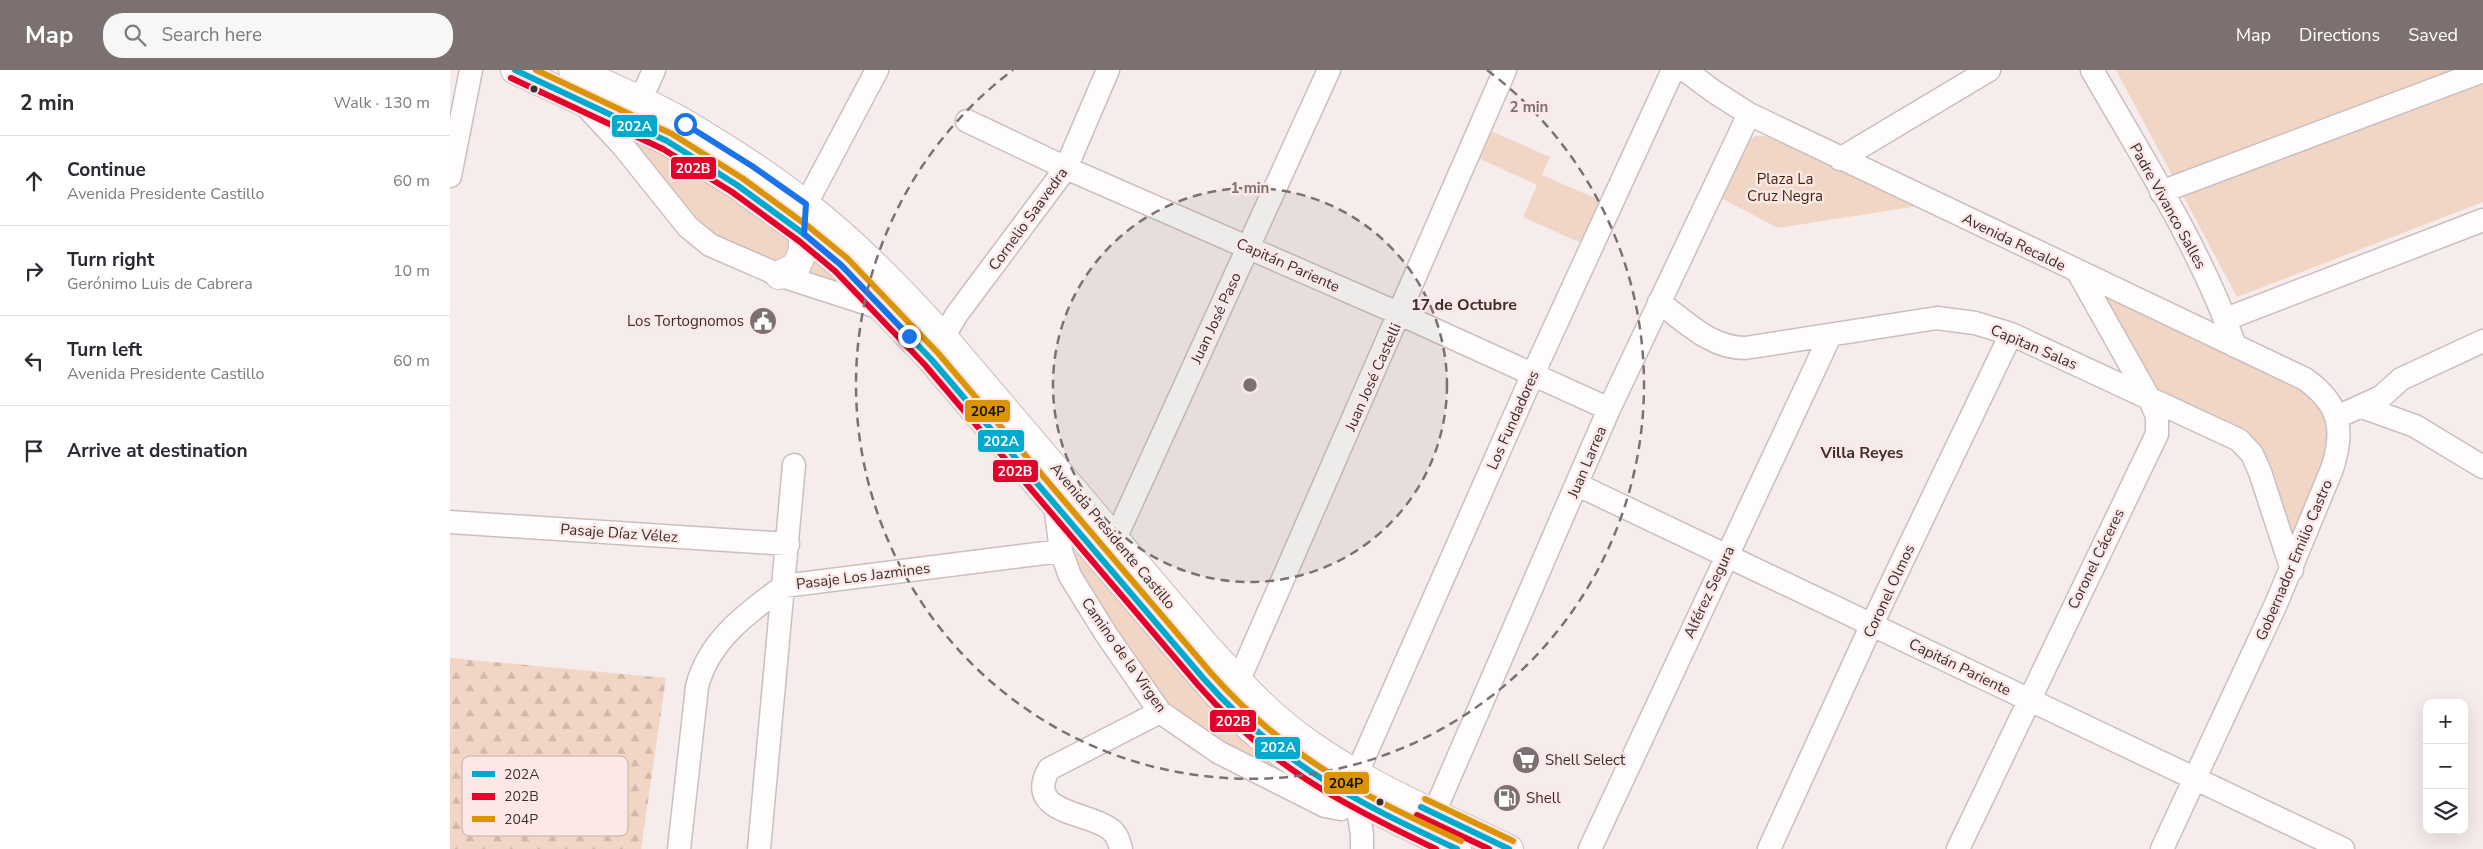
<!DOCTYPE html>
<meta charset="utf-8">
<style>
body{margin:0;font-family:"Nunito Sans",sans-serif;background:#f7f7f7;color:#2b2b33}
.controls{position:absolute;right:15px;bottom:15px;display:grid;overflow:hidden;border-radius:10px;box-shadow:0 5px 20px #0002}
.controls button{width:45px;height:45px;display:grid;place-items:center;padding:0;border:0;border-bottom:1px solid #e1e1e2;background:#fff;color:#2b2b33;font:25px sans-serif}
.stop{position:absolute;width:15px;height:15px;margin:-11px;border:4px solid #1a73e8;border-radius:50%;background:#fff}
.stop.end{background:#1a73e8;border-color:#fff;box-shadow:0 1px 5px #0008}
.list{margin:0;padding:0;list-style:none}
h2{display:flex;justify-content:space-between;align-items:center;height:65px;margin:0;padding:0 20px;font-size:21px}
h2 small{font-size:16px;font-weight:400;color:#7c7c81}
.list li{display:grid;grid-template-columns:32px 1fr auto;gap:15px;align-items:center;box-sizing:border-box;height:90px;padding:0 20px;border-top:1px solid #e1e1e2}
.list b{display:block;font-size:19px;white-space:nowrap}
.list p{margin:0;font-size:16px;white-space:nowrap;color:#7c7c81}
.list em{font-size:16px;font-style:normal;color:#7c7c81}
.icon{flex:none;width:28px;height:28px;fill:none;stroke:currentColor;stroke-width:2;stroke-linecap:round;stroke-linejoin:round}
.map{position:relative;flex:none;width:2033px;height:779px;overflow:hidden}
header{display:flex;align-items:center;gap:30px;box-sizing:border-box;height:70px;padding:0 25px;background:#7d7070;color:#fff}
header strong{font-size:24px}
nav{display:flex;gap:28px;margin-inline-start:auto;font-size:18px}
.search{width:350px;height:45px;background:#f7f7f7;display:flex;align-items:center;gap:12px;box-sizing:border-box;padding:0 18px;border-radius:20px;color:#7c7c81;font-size:19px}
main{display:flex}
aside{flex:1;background:#fff}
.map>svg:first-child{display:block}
.green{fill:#f1d6c6}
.forest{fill:url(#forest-firs)}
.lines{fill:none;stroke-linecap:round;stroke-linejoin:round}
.minor-casing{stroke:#cabfbe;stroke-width:25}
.major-casing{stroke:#cabfbe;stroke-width:30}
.minor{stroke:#fefcfc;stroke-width:22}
.major{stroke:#fefcfc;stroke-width:28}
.bus-1-casing{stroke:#fce8e7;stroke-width:10}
.bus-2-casing{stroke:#fce8e7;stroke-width:10}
.bus-3-casing{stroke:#fce8e7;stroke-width:10}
.bus-1{stroke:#00a9ce;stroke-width:6}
.bus-2{stroke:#e4002b;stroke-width:6}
.bus-3{stroke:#db9407;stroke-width:6}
.route{stroke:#1a73e8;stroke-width:6}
.ring{fill:none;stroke:#7d7070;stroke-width:2.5;stroke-dasharray:9 6}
.bus-dot{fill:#3b2e2d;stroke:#fce8e7;stroke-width:2}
.labels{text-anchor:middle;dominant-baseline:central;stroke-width:5;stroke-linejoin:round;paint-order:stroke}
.park-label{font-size:15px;fill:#431f00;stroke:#fce8e7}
.street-label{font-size:15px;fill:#3b2e2d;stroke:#fce8e7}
.poi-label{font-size:15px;fill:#3b2e2d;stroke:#fce8e7;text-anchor:start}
.neighbourhood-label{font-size:16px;font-weight:bold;fill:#3b2e2d;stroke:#fce8e7}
.key{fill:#fce8e7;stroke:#c2b0af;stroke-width:1}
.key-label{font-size:14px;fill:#3b2e2d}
.centre{fill:#7d7070;stroke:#fce8e7;stroke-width:2.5}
.ring-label{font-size:15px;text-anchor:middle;font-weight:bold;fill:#7d7070;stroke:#fce8e7;stroke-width:5;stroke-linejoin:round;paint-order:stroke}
.line-badge{stroke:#fce8e7;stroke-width:2}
.badge-label{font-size:14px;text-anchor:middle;font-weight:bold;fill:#fff}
.pale-badge-label{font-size:14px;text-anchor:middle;font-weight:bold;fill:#111}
</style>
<header>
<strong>Map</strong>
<div class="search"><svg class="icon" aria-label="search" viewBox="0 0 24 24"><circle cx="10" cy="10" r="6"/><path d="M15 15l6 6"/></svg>Search here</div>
<nav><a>Map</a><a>Directions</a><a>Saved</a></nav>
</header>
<main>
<aside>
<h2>2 min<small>Walk · 130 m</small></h2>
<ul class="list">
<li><svg class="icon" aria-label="ahead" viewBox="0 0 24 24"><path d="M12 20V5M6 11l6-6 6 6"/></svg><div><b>Continue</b><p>Avenida Presidente Castillo</p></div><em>60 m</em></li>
<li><svg class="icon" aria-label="right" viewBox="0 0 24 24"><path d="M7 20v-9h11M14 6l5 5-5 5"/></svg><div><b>Turn right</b><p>Gerónimo Luis de Cabrera</p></div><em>10 m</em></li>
<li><svg class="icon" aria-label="left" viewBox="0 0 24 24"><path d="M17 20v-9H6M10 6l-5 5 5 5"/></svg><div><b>Turn left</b><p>Avenida Presidente Castillo</p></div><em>60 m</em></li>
<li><svg class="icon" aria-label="arrive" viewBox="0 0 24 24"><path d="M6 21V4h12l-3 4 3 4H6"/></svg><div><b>Arrive at destination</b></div></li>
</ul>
</aside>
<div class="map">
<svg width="2033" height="779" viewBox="0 0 2033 779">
<defs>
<pattern id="forest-firs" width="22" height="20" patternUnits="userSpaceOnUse" patternTransform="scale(1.25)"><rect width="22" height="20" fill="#f1d6c6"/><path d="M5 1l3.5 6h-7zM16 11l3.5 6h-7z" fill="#d0b8aa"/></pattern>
</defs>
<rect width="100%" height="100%" fill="#f7ecec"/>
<path class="green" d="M1666,0H2033V132L1787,227Z
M1041,61L1100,87L1092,105L1152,131L1133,174L1073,147L1087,115L1028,88Z
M173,64L264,113L343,172L344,177L329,196L260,166Z
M1305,66H1316L1468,136L1328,158L1271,128L1298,71Z
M362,187L392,213L350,206Z
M1656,228L1859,324L1876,347L1879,374L1845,476L1812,387L1702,320L1653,231Z
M627,482H633L881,730L770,674L709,629L622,489Z"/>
<path class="forest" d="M0,588L216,608L191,779H0Z"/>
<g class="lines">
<g class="minor-casing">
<path id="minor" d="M1235,0L1263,21L1299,44L1855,309C1890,334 1895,359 1882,399L1826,534L1712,779
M1642,0C1693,89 1751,179 1785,276
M190,31L204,0
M135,35L173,76L238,157L260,175L329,205L434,239
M517,51L616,98L950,244L1159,339
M1390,89L1539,0
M0,106L21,0
M1711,122L2033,1
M355,151L356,134L427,0
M1209,232C1236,252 1261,278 1295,278L1487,248L1525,253L1561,264L1789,370L1802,384L1810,402L1842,500
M1776,249L2033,150
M485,281L507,244L616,98L658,0
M1912,337L1965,356L2033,397
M1887,347L1931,327L1951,309L2033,271
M1128,415L1893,779
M605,434L611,481L620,506L656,564L710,642L768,682L875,736L891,739L906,729L912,764V779
M0,452L338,474
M665,469L879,0
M788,612L1055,0
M907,703L1083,304L1223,0
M984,743L1159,339L1299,44
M229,779L247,617C258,571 297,543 334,516L611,481
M309,779L344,395
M671,779C669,771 667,764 660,759C639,742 574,744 599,699L710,642
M1140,779L1380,266
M1319,779L1422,554L1561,264
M1508,779L1707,364V346L1699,328L1628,202"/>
</g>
<g class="major-casing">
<path id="major" d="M65,0L217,71L287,115L354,164L391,195L481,289L737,589C760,616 783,643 810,666C868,715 939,747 1007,779
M123,0C161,17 200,33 236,54C277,79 319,105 356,135C406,174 450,220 493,267L754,574C786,609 818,646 858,673C919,717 991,746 1059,779
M329,205L346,197L352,183L354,164"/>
</g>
<use href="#minor" class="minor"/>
<use href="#major" class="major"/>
<g class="bus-1-casing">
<path id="bus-1" d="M65,0L217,71L287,115L354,164L391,195L481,289L754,609C829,694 907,732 1007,779
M971,737L1059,779"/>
</g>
<g class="bus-2-casing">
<path id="bus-2" d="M61,8L213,79L282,122L349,171L385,201L475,295L748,615C819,696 891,734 986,779
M967,745L1039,779"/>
</g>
<g class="bus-3-casing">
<path id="bus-3" d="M86,0L222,64L292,108L359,157L397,188L488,283L761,603C835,687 912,725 1011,771
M975,729L1063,771"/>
</g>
<use href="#bus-1" class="bus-1"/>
<use href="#bus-2" class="bus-2"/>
<use href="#bus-3" class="bus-3"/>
</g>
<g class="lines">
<path class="route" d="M235,54L302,96L356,134L354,164L391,195L459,266"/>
</g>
<circle cx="800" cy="315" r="197" fill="#7d7070" fill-opacity=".12"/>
<g class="ring">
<circle cx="800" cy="315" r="197"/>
<path d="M1037 0A394 394 0 1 1 563 0"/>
</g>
<defs>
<g id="civic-disc" transform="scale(1.4375)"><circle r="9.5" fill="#7d7070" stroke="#fce8e7"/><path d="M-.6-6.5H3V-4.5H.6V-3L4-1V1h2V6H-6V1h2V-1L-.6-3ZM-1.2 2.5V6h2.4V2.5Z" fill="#fff"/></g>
<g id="supermarket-disc" transform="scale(1.4375)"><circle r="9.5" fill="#7d7070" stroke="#fce8e7"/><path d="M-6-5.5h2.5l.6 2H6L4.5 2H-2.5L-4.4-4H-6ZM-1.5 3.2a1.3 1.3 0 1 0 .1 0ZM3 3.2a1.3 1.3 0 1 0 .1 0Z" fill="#fff"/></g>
<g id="fuel-disc" transform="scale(1.4375)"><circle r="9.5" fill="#7d7070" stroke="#fce8e7"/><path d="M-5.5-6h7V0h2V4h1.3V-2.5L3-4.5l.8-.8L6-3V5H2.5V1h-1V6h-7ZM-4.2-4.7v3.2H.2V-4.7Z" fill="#fff"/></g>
</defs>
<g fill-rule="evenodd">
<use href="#civic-disc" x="313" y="251"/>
<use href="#supermarket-disc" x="1076" y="690"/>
<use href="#fuel-disc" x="1057" y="728"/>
</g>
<g class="bus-dot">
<circle cx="84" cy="19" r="4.5"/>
<circle cx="930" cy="732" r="4.5"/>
</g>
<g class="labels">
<g class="park-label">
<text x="1335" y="109">Plaza La<tspan x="1335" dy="17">Cruz Negra</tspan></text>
</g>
<g class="street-label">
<text transform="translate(1718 136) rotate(61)">Padre Vivanco Salles</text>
<text transform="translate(578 149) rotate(-54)">Cornelio Saavedra</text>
<text transform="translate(1564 172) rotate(26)">Avenida Recalde</text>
<text transform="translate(838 195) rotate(24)">Capitán Pariente</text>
<text transform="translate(766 248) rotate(-65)">Juan José Paso</text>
<text transform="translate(1584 277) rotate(23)">Capitan Salas</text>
<text transform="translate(923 307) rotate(-66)">Juan José Castelli</text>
<text transform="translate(1063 350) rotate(-66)">Los Fundadores</text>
<text transform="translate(1137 392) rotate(-67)">Juan Larrea</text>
<text transform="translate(169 463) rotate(4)">Pasaje Díaz Vélez</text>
<text transform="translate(663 466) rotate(50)">Avenida Presidente Castillo</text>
<text transform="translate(1646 489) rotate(-64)">Coronel Cáceres</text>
<text transform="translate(1844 490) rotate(-67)">Gobernador Emilio Castro</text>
<text transform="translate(413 506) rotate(-7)">Pasaje Los Jazmines</text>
<text transform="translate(1439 521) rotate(-65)">Coronel Olmos</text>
<text transform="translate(1259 522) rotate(-65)">Alférez Segura</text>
<text transform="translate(674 585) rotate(55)">Camino de la Virgen</text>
<text transform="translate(1510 597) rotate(26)">Capitán Pariente</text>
</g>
<g class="poi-label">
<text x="294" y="251" text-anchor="end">Los Tortognomos</text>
<text x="1095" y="690">Shell Select</text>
<text x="1076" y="728">Shell</text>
</g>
<g class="neighbourhood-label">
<text x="1014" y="235">17 de Octubre</text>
<text x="1412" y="383">Villa Reyes</text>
</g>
</g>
<rect x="12" y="686" width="166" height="80" rx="8" class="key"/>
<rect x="22" y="701" width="23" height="6" fill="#00a9ce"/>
<rect x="22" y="723" width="23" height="7" fill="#e4002b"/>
<rect x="22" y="746" width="23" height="6" fill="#db9407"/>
<g class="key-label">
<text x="54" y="709">202A</text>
<text x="54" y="731">202B</text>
<text x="54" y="754">204P</text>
</g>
<circle cx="800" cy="315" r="8" class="centre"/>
<g class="ring-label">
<text x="1079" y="42">2 min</text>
<text x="800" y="123">1 min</text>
</g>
<g class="line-badge">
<rect x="161" y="44" width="47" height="24" rx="5" fill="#00a9ce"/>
<rect x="220" y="86" width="47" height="24" rx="5" fill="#e4002b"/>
<rect x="514" y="329" width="47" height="24" rx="5" fill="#db9407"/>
<rect x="527" y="359" width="48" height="24" rx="5" fill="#00a9ce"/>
<rect x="542" y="389" width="47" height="24" rx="5" fill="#e4002b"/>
<rect x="759" y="639" width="48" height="24" rx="5" fill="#e4002b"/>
<rect x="804" y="666" width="47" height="24" rx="5" fill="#00a9ce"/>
<rect x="873" y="701" width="47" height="24" rx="5" fill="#db9407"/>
</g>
<g class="badge-label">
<text x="184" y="61">202A</text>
<text x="243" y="103">202B</text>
<text x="551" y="376">202A</text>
<text x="565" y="406">202B</text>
<text x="783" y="656">202B</text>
<text x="828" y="682">202A</text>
</g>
<g class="pale-badge-label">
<text x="538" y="346">204P</text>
<text x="896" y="718">204P</text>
</g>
</svg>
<div class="controls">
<button>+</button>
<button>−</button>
<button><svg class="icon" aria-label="layers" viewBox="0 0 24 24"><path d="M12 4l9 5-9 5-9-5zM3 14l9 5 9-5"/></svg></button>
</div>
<div class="stop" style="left:235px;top:54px"></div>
<div class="stop end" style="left:459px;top:266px"></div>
</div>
</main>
